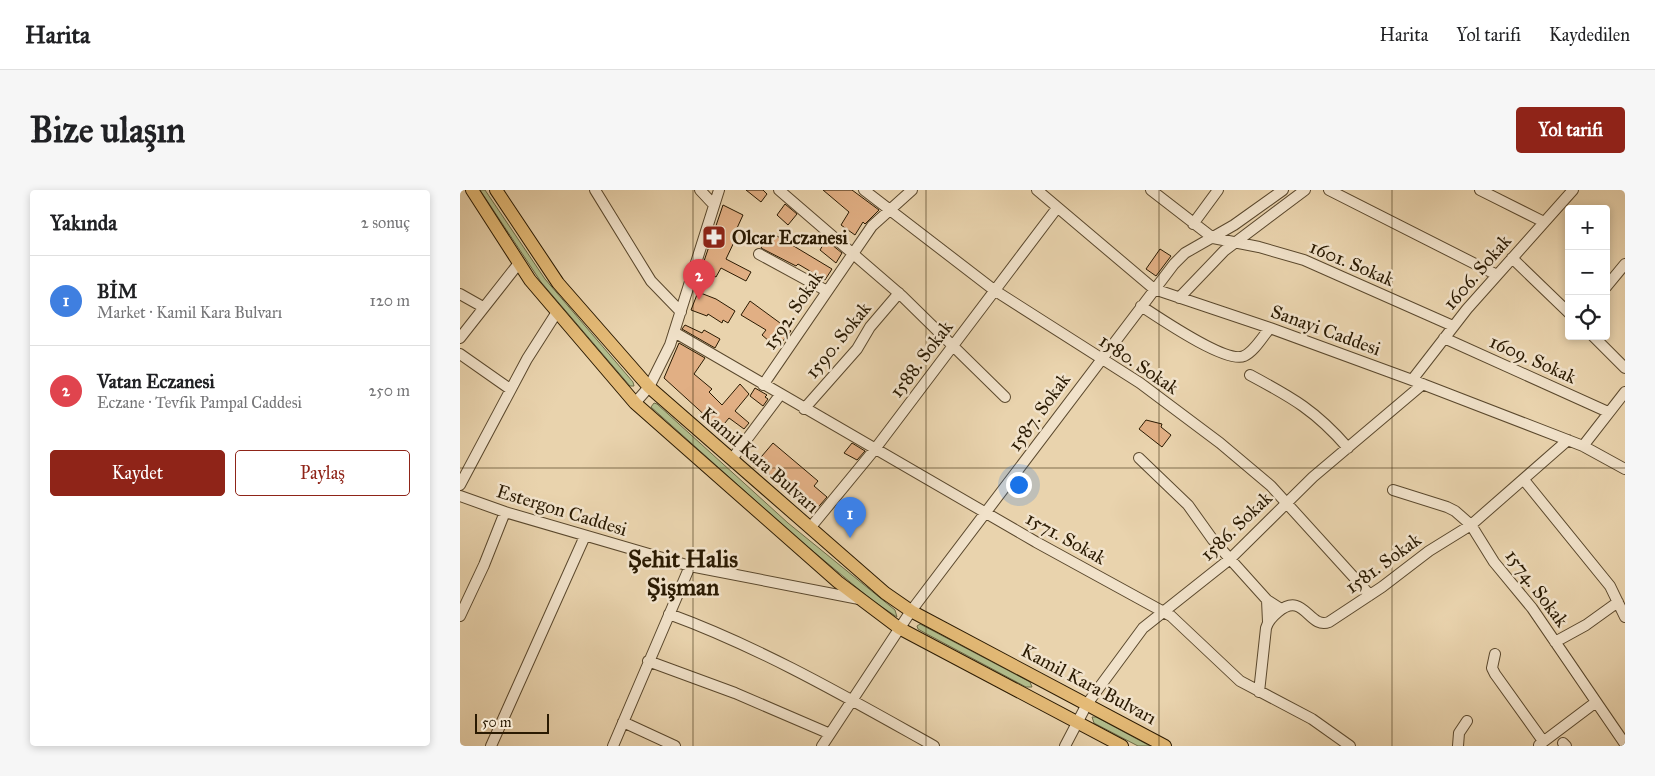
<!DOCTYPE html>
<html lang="tr">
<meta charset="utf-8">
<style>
body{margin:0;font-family:"IM FELL Great Primer",serif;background:#f6f6f6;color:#202124}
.controls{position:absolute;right:15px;top:15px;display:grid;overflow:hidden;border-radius:5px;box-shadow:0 2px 8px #0003}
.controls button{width:45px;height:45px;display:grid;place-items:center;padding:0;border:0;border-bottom:1px solid #e0e0e0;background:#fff;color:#202124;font:25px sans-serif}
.scale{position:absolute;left:15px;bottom:12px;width:74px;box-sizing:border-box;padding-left:5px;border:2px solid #2a1a02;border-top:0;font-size:14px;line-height:18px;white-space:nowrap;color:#2a1a02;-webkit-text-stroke:4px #f1e2ca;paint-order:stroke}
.you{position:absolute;left:558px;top:294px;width:18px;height:18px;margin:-12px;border:4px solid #fff;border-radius:50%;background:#1a73e8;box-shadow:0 0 0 8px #1a73e833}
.badge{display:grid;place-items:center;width:32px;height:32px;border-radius:50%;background:#8f2418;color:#fff;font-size:16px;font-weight:700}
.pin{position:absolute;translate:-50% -41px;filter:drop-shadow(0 1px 2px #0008)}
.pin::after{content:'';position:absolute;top:26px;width:18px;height:15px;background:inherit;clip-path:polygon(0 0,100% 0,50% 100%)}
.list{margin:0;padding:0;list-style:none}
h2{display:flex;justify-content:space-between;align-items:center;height:65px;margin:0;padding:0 20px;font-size:21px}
h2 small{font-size:16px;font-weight:400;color:#757577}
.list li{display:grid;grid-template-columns:32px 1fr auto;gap:15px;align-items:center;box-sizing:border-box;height:90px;padding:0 20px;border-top:1px solid #e0e0e0}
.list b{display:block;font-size:19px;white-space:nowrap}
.list p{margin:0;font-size:16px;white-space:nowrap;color:#757577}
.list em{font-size:16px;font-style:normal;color:#757577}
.actions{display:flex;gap:10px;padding:15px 20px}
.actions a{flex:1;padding:11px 0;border:1px solid #8f2418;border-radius:5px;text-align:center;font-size:18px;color:#8f2418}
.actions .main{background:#8f2418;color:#fff}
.icon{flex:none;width:28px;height:28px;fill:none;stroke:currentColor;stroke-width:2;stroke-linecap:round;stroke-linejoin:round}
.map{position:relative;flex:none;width:1165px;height:556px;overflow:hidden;border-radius:5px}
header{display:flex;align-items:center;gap:30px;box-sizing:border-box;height:70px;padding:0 25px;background:#fff;border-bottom:1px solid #e0e0e0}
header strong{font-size:24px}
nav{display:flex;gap:28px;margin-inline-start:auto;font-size:18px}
.intro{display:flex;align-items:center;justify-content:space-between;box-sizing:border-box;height:120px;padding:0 30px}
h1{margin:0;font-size:35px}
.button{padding:12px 22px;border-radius:5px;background:#8f2418;color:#fff;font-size:18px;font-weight:700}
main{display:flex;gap:30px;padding:0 30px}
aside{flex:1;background:#fff;border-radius:5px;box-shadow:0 2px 8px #0003}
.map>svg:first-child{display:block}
.green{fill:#b2be8d;stroke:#6e6c48}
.building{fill:#e1af84;stroke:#2a1a02}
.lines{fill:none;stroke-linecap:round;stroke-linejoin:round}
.minor-casing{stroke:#5a482d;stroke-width:12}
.major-casing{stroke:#2a1a02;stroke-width:14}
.minor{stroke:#f1e2ca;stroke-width:10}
.major{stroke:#e4ba76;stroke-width:12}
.grid{fill:none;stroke:#2a1a02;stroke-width:1;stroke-opacity:0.55}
.labels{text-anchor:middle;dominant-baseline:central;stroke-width:5;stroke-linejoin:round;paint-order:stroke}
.poi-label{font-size:19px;font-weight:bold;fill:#2a1a02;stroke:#f1e2ca;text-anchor:start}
.street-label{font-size:19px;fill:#2a1a02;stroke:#f1e2ca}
.district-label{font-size:24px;font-weight:bold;fill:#2a1a02;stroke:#f1e2ca}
</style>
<header>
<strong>Harita</strong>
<nav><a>Harita</a><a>Yol tarifi</a><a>Kaydedilen</a></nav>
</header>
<div class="intro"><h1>Bize ulaşın</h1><a class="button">Yol tarifi</a></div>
<main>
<aside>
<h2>Yakında<small>2 sonuç</small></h2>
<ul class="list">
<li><span class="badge" style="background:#3f7fe0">1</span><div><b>BİM</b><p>Market · Kamil Kara Bulvarı</p></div><em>120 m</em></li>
<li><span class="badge" style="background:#e0444e">2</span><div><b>Vatan Eczanesi</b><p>Eczane · Tevfik Pampal Caddesi</p></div><em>250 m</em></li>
</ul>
<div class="actions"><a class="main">Kaydet</a><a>Paylaş</a></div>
</aside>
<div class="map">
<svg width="1165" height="556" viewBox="0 0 1165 556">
<rect width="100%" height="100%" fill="#e9d3ad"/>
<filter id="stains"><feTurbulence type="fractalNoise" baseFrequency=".004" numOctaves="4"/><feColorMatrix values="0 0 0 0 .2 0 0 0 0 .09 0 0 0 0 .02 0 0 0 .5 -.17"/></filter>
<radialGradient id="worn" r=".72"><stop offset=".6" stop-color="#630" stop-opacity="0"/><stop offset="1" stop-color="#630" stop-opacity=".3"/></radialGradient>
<path class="green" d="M20,0H25L85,89L173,192L174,196H170L81,92Z
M194,213L197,214L328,333L435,420L437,427L413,411L337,348L191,217Z
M460,434L570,492L572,497H566L465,443L458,439L457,436Z
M632,527H636L690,556H678L634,533Z"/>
<path class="building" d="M286,0H303L307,4L301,12Z
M363,0H392L419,20L405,34L403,32L395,45L381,35L389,22Z
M325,14L337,24L328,35L317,25Z
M263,15L283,25L272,49L275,50L266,69L291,82L286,91L261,78L256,87L241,80Z
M309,45L315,49L317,46L372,79L365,90L338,74L336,76L301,58Z
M366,50L382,63L376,73L360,60Z
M700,59L711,66L696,86L686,79Z
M238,102L256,109L275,121L268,133L263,130L262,133L248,124L247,126L231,120Z
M290,111L331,141L317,158L302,145L306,140L281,125Z
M225,135L242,143L244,140L260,149L255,158L222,139Z
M219,153L245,168L234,184L252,199L249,202L262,215L280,194L289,204L275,221L289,233L284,239L269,228L260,239L204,188Z
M295,198L307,205L305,207L308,209L303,216L290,206Z
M686,230L702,234L701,237L711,245L702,257L679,239Z
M313,253L358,291L354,296L367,307L354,322L296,273Z
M392,253L405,261L397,270L384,263Z"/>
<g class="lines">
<g class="minor-casing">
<path id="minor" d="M135,0L191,91L221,122
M240,0L254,15
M319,0L442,106L545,207
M404,0L534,100L680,193L760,253L811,296L910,405
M577,0L694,99L810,138L952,190L1123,256L1165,279
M691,0L753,48L799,57L844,70L993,136
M869,0L1037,85
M1020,0L1084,32
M733,34L758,0
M299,64L367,101
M1052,68L1109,123
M1146,97L1165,74
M0,104L23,117
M719,108L764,61L845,0
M681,116C698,127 766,174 784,166C794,162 803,146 810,138
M214,142L576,352L711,426L780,491L852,529L890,556
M1133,146L1165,178
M0,148L59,73
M984,148L1148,222
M0,164L50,199
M790,185C833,208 856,221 888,258
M952,190L1007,119L1113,0
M303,195L412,36L452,0
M175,213L189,197L210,155L259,0
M344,219L397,159L410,137L439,103
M1123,256L1165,202
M679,268L728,315L753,350L807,410
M272,269L320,205
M1064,290L1150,396L1165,427
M0,295L67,169L97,122
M933,300L987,317L995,321L1011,335L1034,372L1072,418L1165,554
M0,306L45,322L230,376L399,409
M350,338L415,259L597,18
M209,424C302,458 388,508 474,556
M0,426L24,375L45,322
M808,432L807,410L821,419
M1095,452L1126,435L1158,412
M1035,464L1032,478L1035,484L1083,551
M188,471L275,503L368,543
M799,502L806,438C808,431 812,427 818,422C844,400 849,440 869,432L922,397L969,361L1011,335L1108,250
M163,532L215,556
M1103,553L1106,556
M1079,555L1136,512
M31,556L125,346
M153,556L230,376
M362,556L451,421L714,74L725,63L774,35L823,0
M605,556L627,514L683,438L770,369L853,287L963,194
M998,556L999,543L1007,531"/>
</g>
<g class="major-casing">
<path id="major" d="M12,0L70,90L175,213L378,392L439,438L662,556
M36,0L98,93L189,197L425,403L451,421L705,556"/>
</g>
<use href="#minor" class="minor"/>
<use href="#major" class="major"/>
</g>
<path class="grid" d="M233,0V556M466,0V556M699,0V556M932,0V556M0,278H1165"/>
<defs>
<g id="pharmacy-square" transform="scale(1.25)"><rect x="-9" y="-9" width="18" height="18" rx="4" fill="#8f2418" stroke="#f1e2ca"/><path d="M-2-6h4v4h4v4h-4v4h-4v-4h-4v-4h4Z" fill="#fff"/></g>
</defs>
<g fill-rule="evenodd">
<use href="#pharmacy-square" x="254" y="47"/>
</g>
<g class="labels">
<g class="poi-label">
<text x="272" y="47">Olcar Eczanesi</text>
</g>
<g class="street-label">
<text transform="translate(892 73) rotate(23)">1601. Sokak</text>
<text transform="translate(1017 82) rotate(-49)">1606. Sokak</text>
<text transform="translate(333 120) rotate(-56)">1592. Sokak</text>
<text transform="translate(866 140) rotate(20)">Sanayi Caddesi</text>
<text transform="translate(378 150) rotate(-51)">1590. Sokak</text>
<text transform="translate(461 169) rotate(-53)">1588. Sokak</text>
<text transform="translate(1073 169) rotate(24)">1609. Sokak</text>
<text transform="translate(679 174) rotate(34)">1580. Sokak</text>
<text transform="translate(579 222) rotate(-54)">1587. Sokak</text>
<text transform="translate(300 270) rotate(41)">Kamil Kara Bulvarı</text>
<text transform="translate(102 320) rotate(17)">Estergon Caddesi</text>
<text transform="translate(776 336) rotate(-44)">1586. Sokak</text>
<text transform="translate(606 348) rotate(29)">1571. Sokak</text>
<text transform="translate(923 373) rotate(-36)">1581. Sokak</text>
<text transform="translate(1077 398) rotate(53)">1574. Sokak</text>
<text transform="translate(629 494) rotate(28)">Kamil Kara Bulvarı</text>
</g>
<g class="district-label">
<text x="223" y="369">Şehit Halis<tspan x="223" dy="28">Şişman</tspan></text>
</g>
</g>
<rect width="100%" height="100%" filter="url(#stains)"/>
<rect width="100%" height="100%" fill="url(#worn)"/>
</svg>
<div class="controls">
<button>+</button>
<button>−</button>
<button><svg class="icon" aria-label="locate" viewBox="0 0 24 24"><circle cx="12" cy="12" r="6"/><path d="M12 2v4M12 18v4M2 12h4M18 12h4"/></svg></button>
</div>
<div class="scale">50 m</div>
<div class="you"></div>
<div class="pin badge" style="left:390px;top:348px;background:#3f7fe0">1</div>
<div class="pin badge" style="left:239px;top:110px;background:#e0444e">2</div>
</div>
</main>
